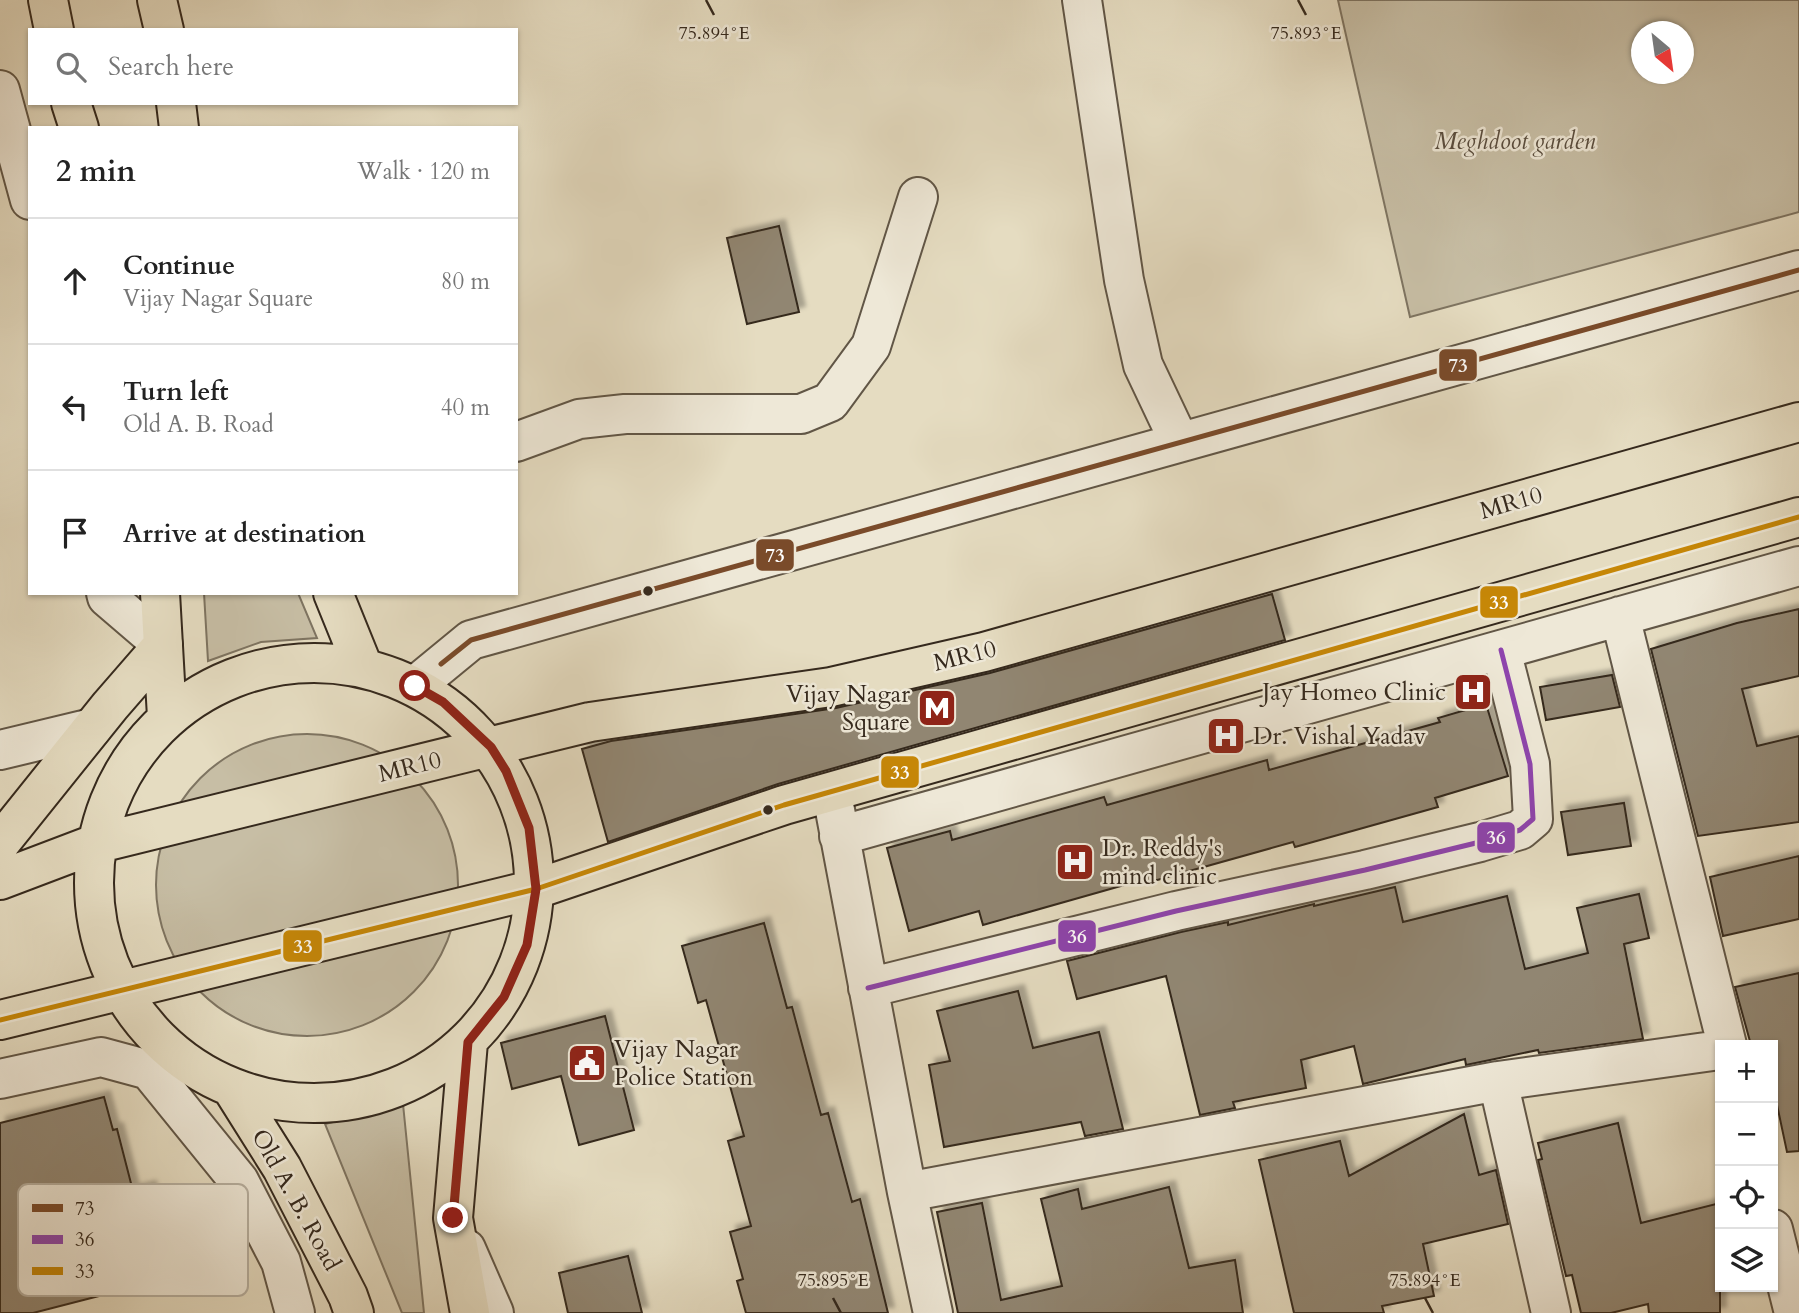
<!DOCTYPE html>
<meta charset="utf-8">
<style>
body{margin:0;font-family:Cardo,serif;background:#f6f6f6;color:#222}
.controls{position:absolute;right:21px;bottom:21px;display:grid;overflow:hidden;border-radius:0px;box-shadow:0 2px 5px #0004}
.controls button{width:63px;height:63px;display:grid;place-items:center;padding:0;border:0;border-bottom:2px solid #e0e0e0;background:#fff;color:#222;font:35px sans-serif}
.compass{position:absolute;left:1631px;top:21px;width:63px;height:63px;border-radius:50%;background:#fff;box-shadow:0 2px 5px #0004;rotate:151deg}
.stop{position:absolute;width:21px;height:21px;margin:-16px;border:5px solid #8f2418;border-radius:50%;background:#fff}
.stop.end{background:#8f2418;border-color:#fff;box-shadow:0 2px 7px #0008}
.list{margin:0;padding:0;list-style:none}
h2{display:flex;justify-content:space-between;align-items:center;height:91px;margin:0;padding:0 28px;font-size:30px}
h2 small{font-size:23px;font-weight:400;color:#767676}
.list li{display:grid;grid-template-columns:46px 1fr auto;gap:21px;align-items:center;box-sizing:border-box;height:126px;padding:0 28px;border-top:2px solid #e0e0e0}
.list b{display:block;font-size:26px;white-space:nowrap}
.list p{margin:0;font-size:23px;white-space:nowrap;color:#767676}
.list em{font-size:23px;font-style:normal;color:#767676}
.icon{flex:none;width:38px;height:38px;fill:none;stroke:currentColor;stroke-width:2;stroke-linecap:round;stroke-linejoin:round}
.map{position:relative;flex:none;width:1799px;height:1313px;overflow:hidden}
.search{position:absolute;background:#fff;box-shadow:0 2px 5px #0004;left:28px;top:28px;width:490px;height:77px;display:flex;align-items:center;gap:18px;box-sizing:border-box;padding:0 24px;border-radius:0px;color:#767676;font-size:26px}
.panel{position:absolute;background:#fff;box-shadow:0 2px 5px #0004;left:28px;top:126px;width:490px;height:469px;border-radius:0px}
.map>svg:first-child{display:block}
.green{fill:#c7bea5;stroke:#7e7461;stroke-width:2;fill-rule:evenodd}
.building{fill:#918672;stroke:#35291d;stroke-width:2;filter:url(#shadow)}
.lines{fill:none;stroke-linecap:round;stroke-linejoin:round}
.minor-casing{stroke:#615646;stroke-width:42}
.major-casing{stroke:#35291d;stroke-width:42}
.minor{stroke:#eee8d7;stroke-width:38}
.major{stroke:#e5dcc1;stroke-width:38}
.bus-1-casing{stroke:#eee8d7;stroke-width:10}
.bus-2-casing{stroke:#eee8d7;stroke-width:10}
.bus-3-casing{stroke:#eee8d7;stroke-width:10}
.bus-1{stroke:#7a4b2a;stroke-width:5}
.bus-2{stroke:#8e44ad;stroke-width:5}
.bus-3{stroke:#c68707;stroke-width:5}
.route{stroke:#8f2418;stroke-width:9}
.ticks{fill:none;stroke:#35291d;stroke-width:2.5}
.bus-dot{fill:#35291d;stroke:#eee8d7;stroke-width:2.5}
.labels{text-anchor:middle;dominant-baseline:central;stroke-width:5;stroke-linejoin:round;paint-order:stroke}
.park-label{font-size:24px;font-style:italic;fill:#5a4e3f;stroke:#eee8d7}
.street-label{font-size:24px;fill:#35291d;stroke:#eee8d7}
.poi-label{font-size:24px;fill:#35291d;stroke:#eee8d7;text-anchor:start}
.key{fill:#eee8d7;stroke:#b6af9f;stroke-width:2}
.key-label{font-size:19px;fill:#35291d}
.ticks-label{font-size:18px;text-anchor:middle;fill:#35291d;stroke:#eee8d7;stroke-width:5;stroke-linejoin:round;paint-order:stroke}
.line-badge{stroke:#eee8d7;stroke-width:2.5}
.badge-label{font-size:19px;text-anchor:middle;font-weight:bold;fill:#fff}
</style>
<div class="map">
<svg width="1799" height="1313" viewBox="0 0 1799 1313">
<defs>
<filter id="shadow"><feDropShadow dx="6" dy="-6" stdDeviation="2" flood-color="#0004"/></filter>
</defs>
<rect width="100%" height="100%" fill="#e5dcc1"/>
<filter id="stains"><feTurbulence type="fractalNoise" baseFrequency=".00286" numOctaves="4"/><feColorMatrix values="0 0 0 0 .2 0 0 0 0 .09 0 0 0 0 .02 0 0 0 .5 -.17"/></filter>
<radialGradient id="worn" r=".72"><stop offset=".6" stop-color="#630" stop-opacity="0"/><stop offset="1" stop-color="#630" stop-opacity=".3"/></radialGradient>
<path class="green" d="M1338,0H1799V212L1410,317ZM1642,32H1684V74H1642Z
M204,593H298L317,638L261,642L208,661Z
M156 885a151 151 0 1 1 302 0a151 151 0 1 1-302 0Z
M403,1104L424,1313H402L325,1124Z"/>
<path class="building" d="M779,226L799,312L747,324L727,238Z
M1272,594L1285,640L778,784L608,842L582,749L611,741L836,708L990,673Z
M1799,609V676L1742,689L1757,746L1799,736V822L1698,836L1651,649L1737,623Z
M1612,675L1620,707L1546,720L1540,687Z
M1486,704L1508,776L1435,798L1438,807L1295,847L1293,842L1143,884L1142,880L983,925L979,911L909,931L887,848L950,831L952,840L1104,797L1107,805L1267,760L1269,770L1440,722L1438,718Z
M1624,803L1631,846L1568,855L1561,812Z
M1799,856V919L1723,936L1710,877Z
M1395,887L1403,922L1507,896L1525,969L1588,953L1577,908L1639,894L1649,938L1624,944L1643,1039L1539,1053L1538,1050L1466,1065L1465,1059L1363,1084L1354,1046L1301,1060L1306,1088L1233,1102L1235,1108L1200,1115L1166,976L1077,999L1067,961L1181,932L1228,922V925L1314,904V906Z
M764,923L787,1008L792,1007L821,1115L828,1113L852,1202L860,1199L888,1313H746L737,1281L743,1279L730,1232L751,1226L728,1141L744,1136L706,1000L698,1003L682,946Z
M1799,973V1151L1787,1152L1773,1086V1045H1751L1735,987Z
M1018,991L1033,1048L1099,1032L1123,1129L1085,1136L1081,1122L944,1147L929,1065L950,1061L937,1011Z
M605,1016L634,1130L579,1145L561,1076L512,1089L501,1043Z
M104,1097L113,1130L117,1129L133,1191L150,1187L173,1277L33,1313H0V1123Z
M1464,1114L1479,1175L1496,1170L1508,1224L1423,1244L1434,1296L1382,1306L1384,1313H1294L1259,1160L1340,1141L1349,1176Z
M1618,1123L1641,1223L1720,1203V1313H1649L1648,1304L1611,1313H1581L1572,1275L1566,1276L1538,1160L1542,1159L1538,1143Z
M1169,1187L1189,1268L1235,1260L1243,1313H958L937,1212L982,1203L1001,1300L1062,1286L1041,1199L1078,1189L1082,1209Z
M628,1256L642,1313H568L559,1273Z"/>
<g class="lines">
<g class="minor-casing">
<path id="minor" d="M1082,0L1124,280L1143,365L1179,441
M0,90L30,200
M516,442L579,419L625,414H801L830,402L871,346L918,197
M106,593L107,597L163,645
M1620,616L1727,1045
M415,686L471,640L1799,270
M0,750L92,728
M835,810L907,1192L933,1313
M839,836L1799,566
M868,988L1176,911L1365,870L1480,842L1520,830L1533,819L1530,764L1501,650
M0,1079L101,1057L149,1070L239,1181L281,1262L295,1313
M1498,1081L1551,1313
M907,1192L1498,1081L1720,1050
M1773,1229L1794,1313
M466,1249L494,1313"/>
</g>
<g class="major-casing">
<path id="major" d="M48,0L54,30
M157,0L164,30
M71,103L79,128
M176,103L179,128
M160,593L167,717
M333,593L363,667
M94 883a220 220 0 1 1 440 0a220 220 0 1 1-440 0Z
M0,843L110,706L163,645
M0,880L95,844L590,722L831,687L984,652L1799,422
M0,1020L536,889L784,805L1799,517
M468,1042L453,1218L470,1313
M233,1090L282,1168L348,1296L354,1313"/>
</g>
<use href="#minor" class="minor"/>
<use href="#major" class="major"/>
<g class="bus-1-casing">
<path id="bus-1" d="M441,664L471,640L1799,270"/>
</g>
<g class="bus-2-casing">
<path id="bus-2" d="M868,988L1176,911L1365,870L1480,842L1520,830L1533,819L1530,764L1501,650"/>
</g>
<g class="bus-3-casing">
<path id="bus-3" d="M0,1020L536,889L784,805L1799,517"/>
</g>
<use href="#bus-1" class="bus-1"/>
<use href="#bus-2" class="bus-2"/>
<use href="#bus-3" class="bus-3"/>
</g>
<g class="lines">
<path class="route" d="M415,686L443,702L491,747L506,771L529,828L536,889L527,945L504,997L468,1042L453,1218"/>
</g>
<path class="ticks" d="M706,0L714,15M1298,0L1306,15M833,1298L841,1313M1425,1298L1433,1313"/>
<defs>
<g id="hospital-square" transform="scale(2.0125)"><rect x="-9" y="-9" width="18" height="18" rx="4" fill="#8f2418" stroke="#eee8d7"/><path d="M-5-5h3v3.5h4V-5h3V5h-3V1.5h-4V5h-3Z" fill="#fff"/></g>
<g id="metro-square" transform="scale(2.0125)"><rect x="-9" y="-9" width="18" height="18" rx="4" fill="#8f2418" stroke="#eee8d7"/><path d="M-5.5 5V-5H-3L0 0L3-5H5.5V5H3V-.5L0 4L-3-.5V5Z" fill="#fff"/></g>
<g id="civic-square" transform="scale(2.0125)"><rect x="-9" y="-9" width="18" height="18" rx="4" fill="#8f2418" stroke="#eee8d7"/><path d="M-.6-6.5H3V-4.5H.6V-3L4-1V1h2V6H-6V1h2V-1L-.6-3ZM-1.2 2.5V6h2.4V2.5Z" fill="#fff"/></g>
</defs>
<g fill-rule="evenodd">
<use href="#hospital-square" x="1473" y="692"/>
<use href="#metro-square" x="937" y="708"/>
<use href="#hospital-square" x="1226" y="736"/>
<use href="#hospital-square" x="1075" y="862"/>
<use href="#civic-square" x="587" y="1063"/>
</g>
<g class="bus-dot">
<circle cx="648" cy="591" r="6"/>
<circle cx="768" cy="810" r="6"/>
</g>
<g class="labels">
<g class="park-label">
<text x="1515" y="141">Meghdoot garden</text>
</g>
<g class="street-label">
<text transform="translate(1511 503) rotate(-16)">MR10</text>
<text transform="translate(965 656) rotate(-14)">MR10</text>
<text transform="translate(410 767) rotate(-14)">MR10</text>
<text transform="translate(296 1200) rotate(61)">Old A. B. Road</text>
</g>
<g class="poi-label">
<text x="1446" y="692" text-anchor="end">Jay Homeo Clinic</text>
<text x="910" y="694" text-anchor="end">Vijay Nagar<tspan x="910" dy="28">Square</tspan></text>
<text x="1253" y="736">Dr. Vishal Yadav</text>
<text x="1102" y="848">Dr. Reddy's<tspan x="1102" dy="28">mind clinic</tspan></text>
<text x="614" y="1049">Vijay Nagar<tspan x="614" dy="28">Police Station</tspan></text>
</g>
</g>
<rect x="18" y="1184" width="230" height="112" rx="10" class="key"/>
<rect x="32" y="1204" width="31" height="8" fill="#7a4b2a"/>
<rect x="32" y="1235" width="31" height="9" fill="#8e44ad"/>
<rect x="32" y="1267" width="31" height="8" fill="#c68707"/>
<g class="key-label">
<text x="75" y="1215">73</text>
<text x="75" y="1246">36</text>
<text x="75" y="1278">33</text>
</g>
<g class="ticks-label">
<text x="714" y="39">75.894°E</text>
<text x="1306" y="39">75.893°E</text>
<text x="833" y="1286">75.895°E</text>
<text x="1425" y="1286">75.894°E</text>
</g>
<g class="line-badge">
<rect x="1438" y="348" width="40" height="34" rx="7" fill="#7a4b2a"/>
<rect x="755" y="538" width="40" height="34" rx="7" fill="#7a4b2a"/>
<rect x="1479" y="585" width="40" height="34" rx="7" fill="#c68707"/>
<rect x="880" y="755" width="40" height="34" rx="7" fill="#c68707"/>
<rect x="1476" y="821" width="40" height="33" rx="7" fill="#8e44ad"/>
<rect x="1057" y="919" width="40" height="34" rx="7" fill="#8e44ad"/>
<rect x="282" y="929" width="41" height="34" rx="7" fill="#c68707"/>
</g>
<g class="badge-label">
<text x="1458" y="372">73</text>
<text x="775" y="562">73</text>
<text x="1499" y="609">33</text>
<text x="900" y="779">33</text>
<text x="1496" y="844">36</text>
<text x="1077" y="943">36</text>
<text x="303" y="953">33</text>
</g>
<rect width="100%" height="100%" filter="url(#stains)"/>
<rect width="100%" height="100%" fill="url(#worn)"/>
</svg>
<div class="controls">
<button>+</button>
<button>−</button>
<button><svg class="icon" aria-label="locate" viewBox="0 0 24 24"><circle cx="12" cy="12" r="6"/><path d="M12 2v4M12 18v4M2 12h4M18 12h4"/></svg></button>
<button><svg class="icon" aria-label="layers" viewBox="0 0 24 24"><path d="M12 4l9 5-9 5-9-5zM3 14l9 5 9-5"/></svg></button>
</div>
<svg class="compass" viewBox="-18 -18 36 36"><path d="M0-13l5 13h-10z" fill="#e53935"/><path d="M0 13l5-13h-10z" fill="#767676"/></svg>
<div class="stop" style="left:415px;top:686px"></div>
<div class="stop end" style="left:453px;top:1218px"></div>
<div class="search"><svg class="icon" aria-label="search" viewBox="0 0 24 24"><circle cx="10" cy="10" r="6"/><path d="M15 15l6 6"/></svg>Search here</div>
<section class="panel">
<h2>2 min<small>Walk · 120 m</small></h2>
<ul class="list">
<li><svg class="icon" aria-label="ahead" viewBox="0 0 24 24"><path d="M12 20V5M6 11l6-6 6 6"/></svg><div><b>Continue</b><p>Vijay Nagar Square</p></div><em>80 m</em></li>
<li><svg class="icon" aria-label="left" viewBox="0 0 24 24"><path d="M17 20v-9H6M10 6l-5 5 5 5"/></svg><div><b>Turn left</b><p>Old A. B. Road</p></div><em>40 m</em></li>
<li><svg class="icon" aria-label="arrive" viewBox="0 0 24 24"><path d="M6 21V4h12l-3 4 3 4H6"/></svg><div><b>Arrive at destination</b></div></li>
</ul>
</section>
</div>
